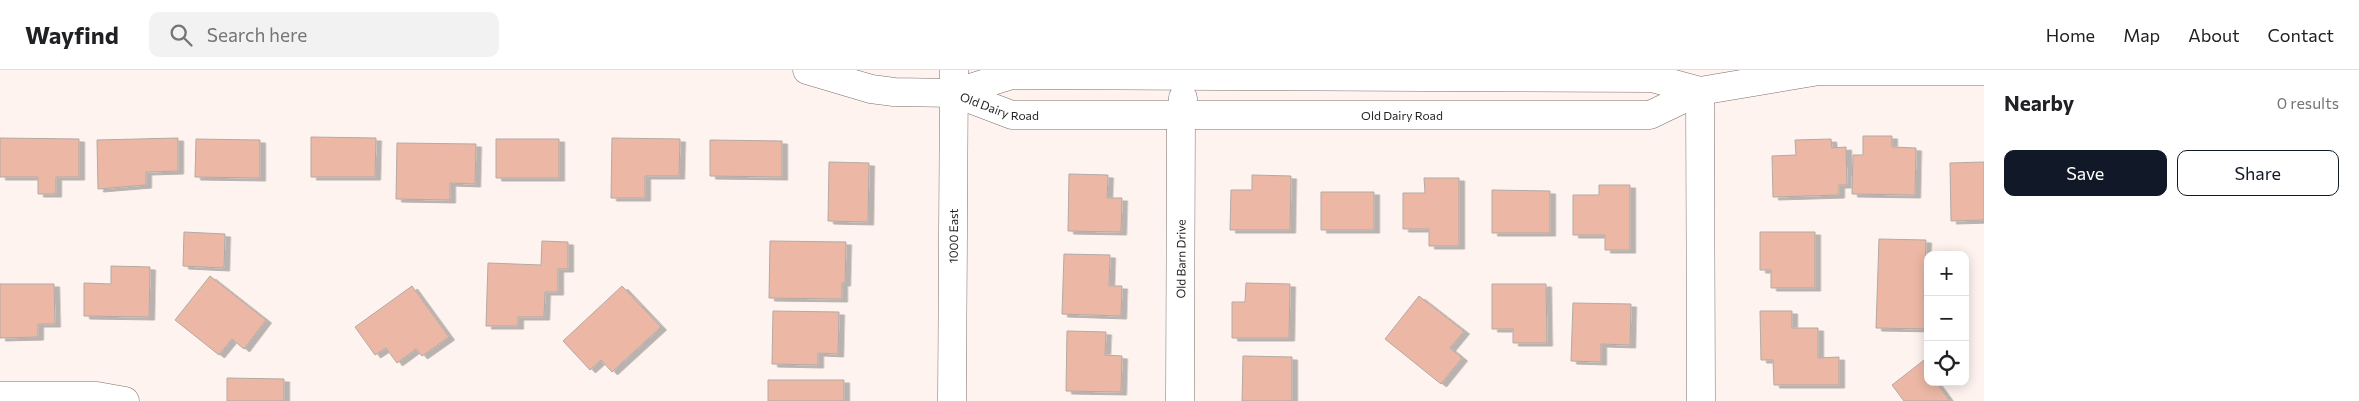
<!DOCTYPE html>
<meta charset="utf-8">
<style>
body{margin:0;font-family:Commissioner,sans-serif;background:#f2f2f2;color:#202124}
.controls{position:absolute;right:15px;bottom:15px;display:grid;overflow:hidden;border-radius:10px;box-shadow:0 2px 12px #0003}
.controls button{width:45px;height:45px;display:grid;place-items:center;padding:0;border:0;border-bottom:1px solid #e0e0e0;background:#fff;color:#202124;font:25px sans-serif}
.list{margin:0;padding:0;list-style:none}
h2{display:flex;justify-content:space-between;align-items:center;height:65px;margin:0;padding:0 20px;font-size:21px}
h2 small{font-size:16px;font-weight:400;color:#757577}
.actions{display:flex;gap:10px;padding:15px 20px}
.actions a{flex:1;padding:11px 0;border:1px solid #111827;border-radius:10px;text-align:center;font-size:18px;color:#111827}
.actions .main{background:#111827;color:#fff}
.icon{flex:none;width:28px;height:28px;fill:none;stroke:currentColor;stroke-width:2;stroke-linecap:round;stroke-linejoin:round}
.map{position:relative;flex:none;width:1984px;height:331px;overflow:hidden}
header{display:flex;align-items:center;gap:30px;box-sizing:border-box;height:70px;padding:0 25px;background:#fff;border-bottom:1px solid #e0e0e0}
header strong{font-size:24px}
nav{display:flex;gap:28px;margin-inline-start:auto;font-size:18px}
.search{width:350px;height:45px;background:#f2f2f2;display:flex;align-items:center;gap:12px;box-sizing:border-box;padding:0 18px;border-radius:10px;color:#757577;font-size:19px}
main{display:flex}
aside{flex:1;background:#fff}
.map>svg:first-child{display:block}
.building{fill:#ecb8a5;stroke:#b3a9a5;filter:url(#shadow)}
.lines{fill:none;stroke-linecap:round;stroke-linejoin:round}
.minor-casing{stroke:#7a706c;stroke-width:29}
.minor{stroke:#fff;stroke-width:28}
.labels{text-anchor:middle;dominant-baseline:central;stroke-width:5;stroke-linejoin:round;paint-order:stroke}
.street-label{font-size:12px;fill:#221e1c;stroke:#fef3ee}
</style>
<header>
<strong>Wayfind</strong>
<div class="search"><svg class="icon" aria-label="search" viewBox="0 0 24 24"><circle cx="10" cy="10" r="6"/><path d="M15 15l6 6"/></svg>Search here</div>
<nav><a>Home</a><a>Map</a><a>About</a><a>Contact</a></nav>
</header>
<main>
<div class="map">
<svg width="1984" height="331" viewBox="0 0 1984 331">
<defs>
<filter id="shadow"><feDropShadow dx="5.5" dy="3" stdDeviation="0" flood-color="#0004"/></filter>
</defs>
<rect width="100%" height="100%" fill="#fef3ee"/>
<path class="building" d="M1863,66H1892V77L1916,78L1915,125L1852,124L1853,85H1863Z
M311,67L376,68L375,107H311Z
M0,68L79,69V107H56V124H38V107H0Z
M178,68V101L146,102V115L98,119L97,70Z
M612,68L680,69L679,106H645V128H611Z
M196,69L260,70V108L195,107Z
M496,69H559V108H496Z
M1831,69L1832,78L1846,77L1847,115H1839V125L1773,127L1772,86L1796,85L1795,70Z
M710,70L782,71V107L710,106Z
M397,73L476,74L475,114L450,113V130L396,129Z
M829,92L869,93L868,152L828,151Z
M1984,92V150L1951,151L1950,93Z
M1069,104L1108,105L1107,128H1122L1121,162L1068,161Z
M1252,105L1291,106L1290,160H1230L1231,120H1252Z
M1424,108H1459V176H1429V159H1403V123H1425Z
M1599,115H1630V180H1605V165H1573V125H1599Z
M1492,120L1550,121V163H1492Z
M1321,122H1374V160H1321Z
M184,162L225,164L224,198L183,196Z
M1760,162H1815V218H1771V200H1760Z
M1879,169L1926,170L1924,228H1928V259L1876,258Z
M542,171L568,172V199H558V222H545L544,247H518V256H486L488,193L541,195Z
M770,171L846,172L845,213H842V229L769,228Z
M1064,184L1110,185L1109,216H1122L1121,246L1062,244Z
M111,196L150,197L149,247L84,246V213L111,214Z
M210,206L266,250L244,279L232,269L219,285L175,250Z
M1246,213L1290,214L1289,268H1232V232H1245Z
M0,214H54L55,254H38V267L0,268Z
M1492,214H1546L1547,273H1513V259H1492Z
M412,216L449,267L422,286L416,279L397,293L386,278L375,285L355,257Z
M622,216L661,257L612,302L601,290L590,300L563,271Z
M1419,226L1464,261L1450,278L1462,288L1441,314L1385,269Z
M1573,233L1631,234L1630,275L1601,274V292L1571,291Z
M773,241L839,242L838,284L818,283V295L772,294Z
M1760,241H1792V258H1818V288L1839,287V315H1774L1773,290H1761Z
M1067,261L1106,262L1105,285L1122,286L1121,322L1066,321Z
M1243,286L1292,287V331H1242Z
M1928,287V312H1936L1950,331H1904L1892,315Z
M227,308L284,309V331H227Z
M768,310H844V331H768Z"/>
<g class="lines">
<g class="minor-casing">
<g id="minor">
<path d="M807,0L871,19L894,22L954,23L1012,5L1652,8L1700,21"/>
<path d="M1700,21L1701,331"/>
<path id="s1" d="M954,23L1012,45H1650L1700,21L1819,1H1984"/>
<path d="M0,326H97L125,331"/>
<path id="s2" d="M952,331L954,0"/>
<path id="s3" d="M1180,331L1181,45L1183,28"/>
</g>
</g>
<use href="#minor" class="minor"/>
</g>
<g class="labels">
<g class="street-label">
<text stroke="none"><textPath href="#s1" startOffset="48">Old Dairy Road</textPath></text>
<text stroke="none"><textPath href="#s1" startOffset="452">Old Dairy Road</textPath></text>
<text stroke="none"><textPath href="#s2" startOffset="165">1000 East</textPath></text>
<text stroke="none"><textPath href="#s3" startOffset="142">Old Barn Drive</textPath></text>
</g>
</g>
</svg>
<div class="controls">
<button>+</button>
<button>−</button>
<button><svg class="icon" aria-label="locate" viewBox="0 0 24 24"><circle cx="12" cy="12" r="6"/><path d="M12 2v4M12 18v4M2 12h4M18 12h4"/></svg></button>
</div>
</div>
<aside>
<h2>Nearby<small>0 results</small></h2>
<ul class="list">
</ul>
<div class="actions"><a class="main">Save</a><a>Share</a></div>
</aside>
</main>
